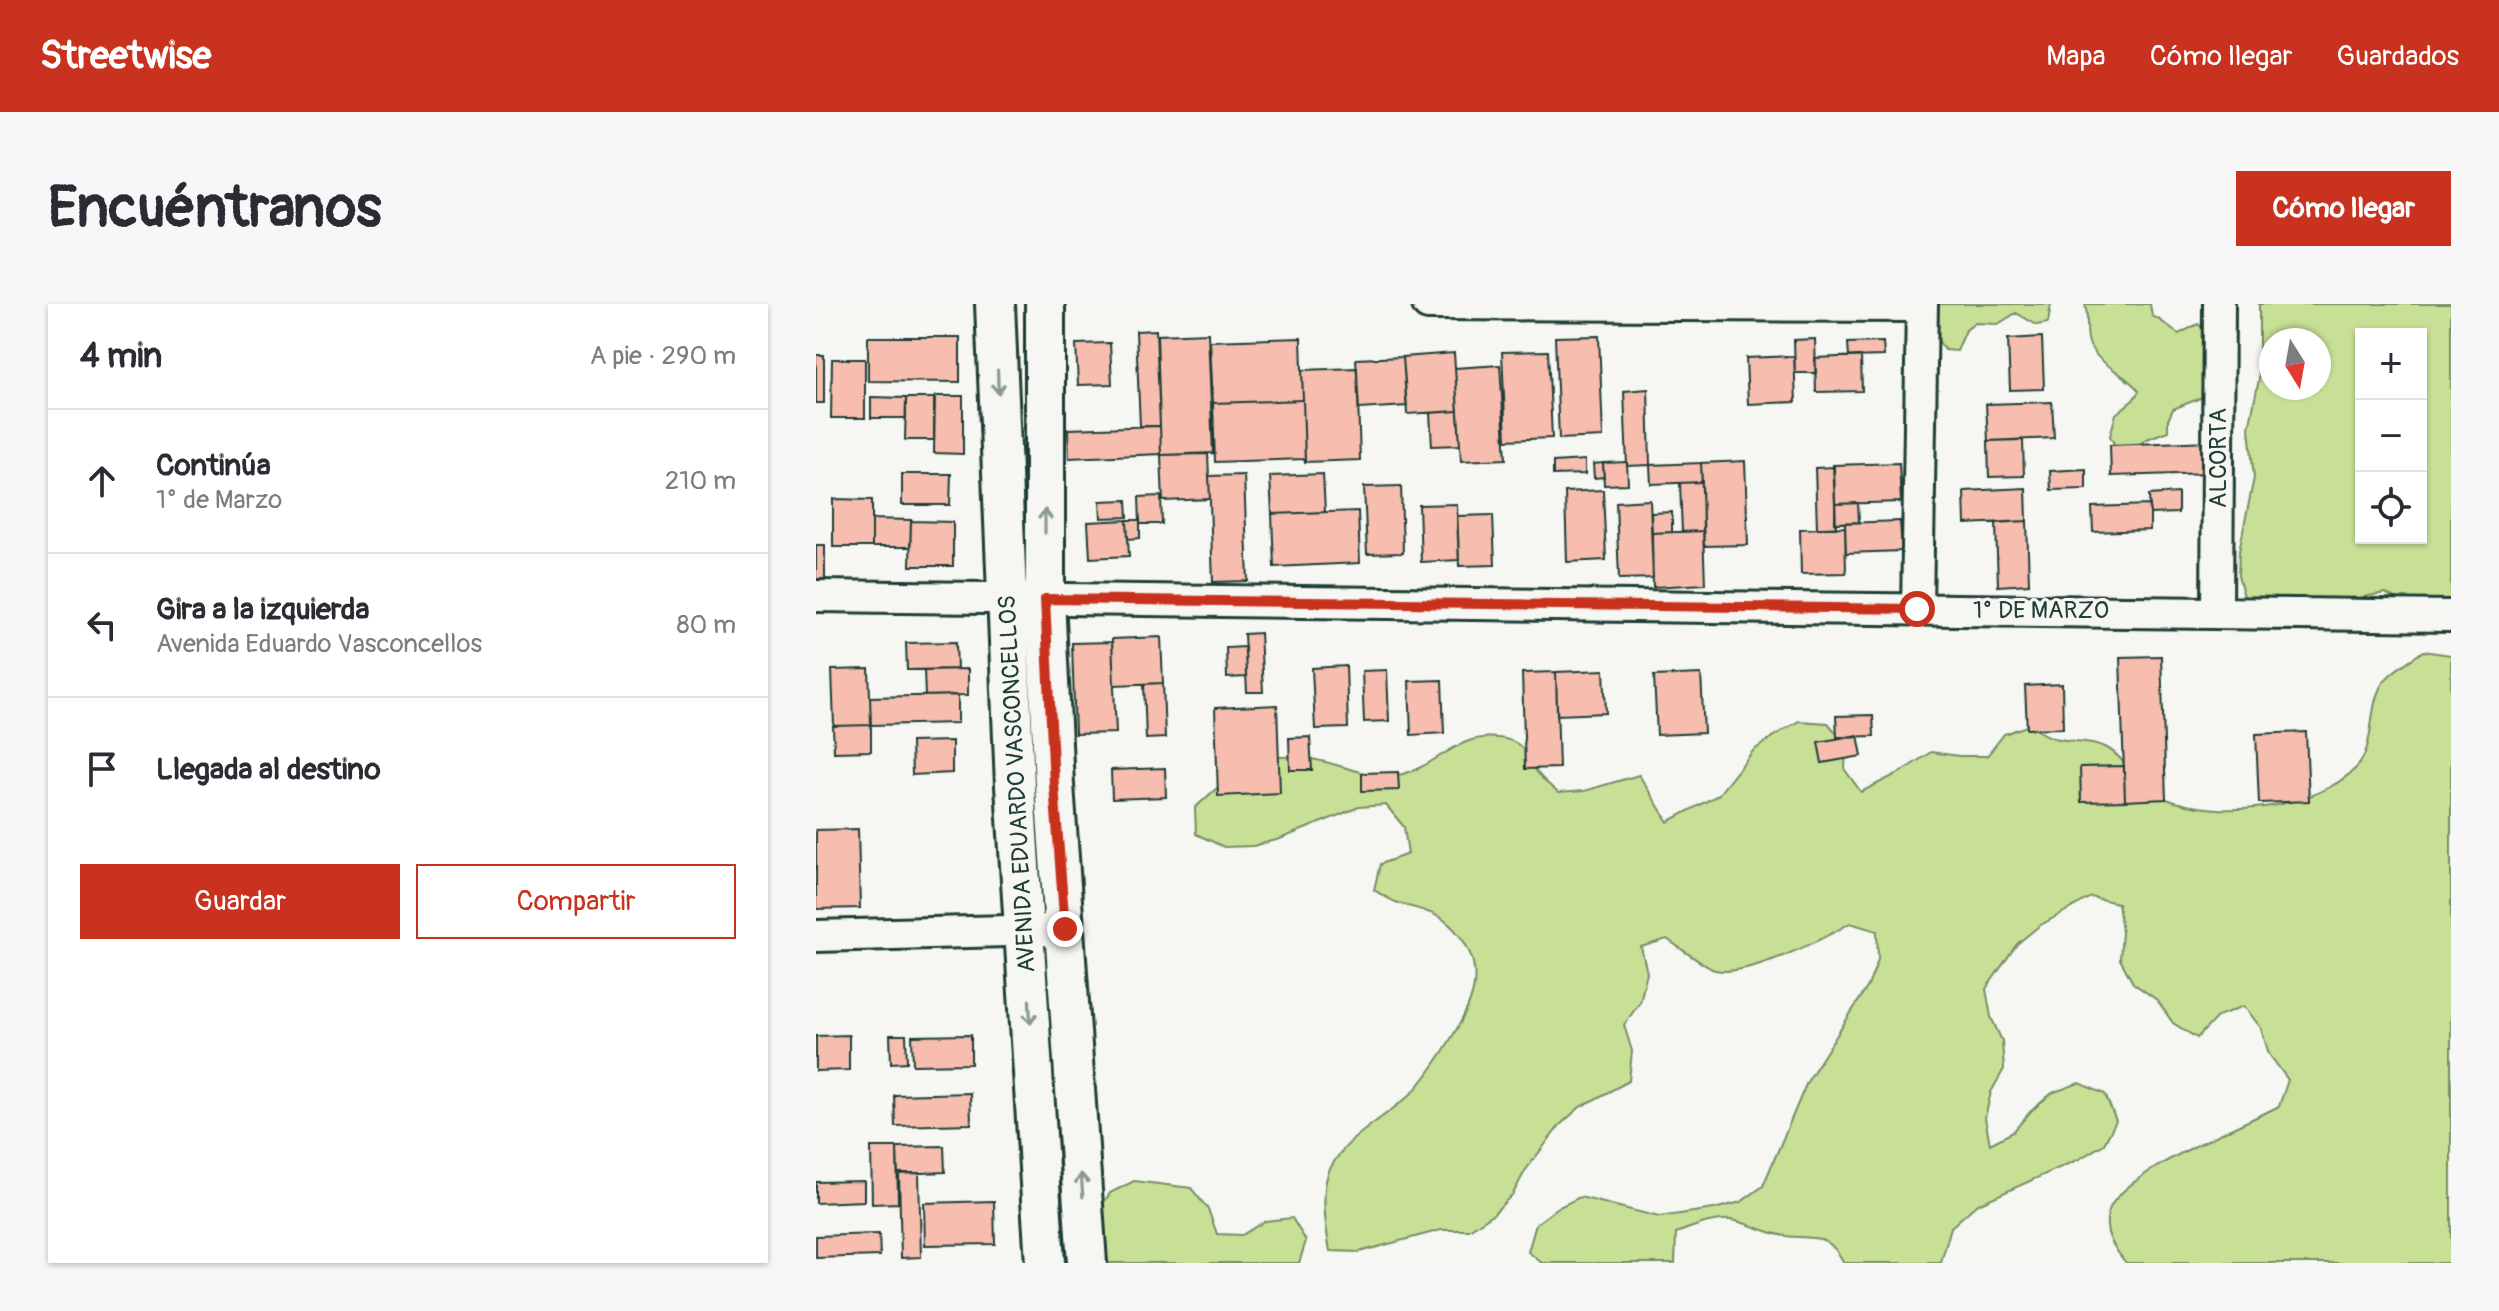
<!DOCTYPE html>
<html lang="es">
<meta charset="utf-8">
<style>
body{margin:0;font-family:Pangolin,sans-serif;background:#f7f7f7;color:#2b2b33}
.controls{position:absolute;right:24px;top:24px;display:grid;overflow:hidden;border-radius:0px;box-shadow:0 2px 6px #0004}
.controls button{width:72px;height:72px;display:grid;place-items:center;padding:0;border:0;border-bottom:2px solid #e1e1e2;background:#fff;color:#2b2b33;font:40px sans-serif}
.compass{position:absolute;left:1443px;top:24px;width:72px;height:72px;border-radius:50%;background:#fff;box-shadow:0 2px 6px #0004;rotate:169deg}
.stop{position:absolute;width:24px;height:24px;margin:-18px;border:6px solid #c8321e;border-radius:50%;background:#fff}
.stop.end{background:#c8321e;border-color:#fff;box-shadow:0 2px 8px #0008}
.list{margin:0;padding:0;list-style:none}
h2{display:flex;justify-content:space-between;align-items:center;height:104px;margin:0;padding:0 32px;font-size:34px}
h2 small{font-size:26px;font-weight:400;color:#7c7c81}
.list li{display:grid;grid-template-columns:52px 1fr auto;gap:24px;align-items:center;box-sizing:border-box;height:144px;padding:0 32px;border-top:2px solid #e1e1e2}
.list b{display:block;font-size:30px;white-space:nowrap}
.list p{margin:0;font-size:26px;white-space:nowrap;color:#7c7c81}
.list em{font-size:26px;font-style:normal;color:#7c7c81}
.actions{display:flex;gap:16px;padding:24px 32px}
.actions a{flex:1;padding:18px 0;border:2px solid #c8321e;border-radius:0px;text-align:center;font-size:28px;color:#c8321e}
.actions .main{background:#c8321e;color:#fff}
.icon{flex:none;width:44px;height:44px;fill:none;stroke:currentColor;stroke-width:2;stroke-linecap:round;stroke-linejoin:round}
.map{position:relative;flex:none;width:1635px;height:959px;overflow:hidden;border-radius:0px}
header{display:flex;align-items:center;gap:48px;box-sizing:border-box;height:112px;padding:0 40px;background:#c8321e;color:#fff}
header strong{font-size:38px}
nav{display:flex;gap:44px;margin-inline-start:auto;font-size:28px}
.intro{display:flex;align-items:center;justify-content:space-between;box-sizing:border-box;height:192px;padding:0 48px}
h1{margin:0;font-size:56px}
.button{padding:20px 36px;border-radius:0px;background:#c8321e;color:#fff;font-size:28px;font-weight:700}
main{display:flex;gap:48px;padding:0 48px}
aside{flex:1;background:#fff;border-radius:0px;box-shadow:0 2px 6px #0004}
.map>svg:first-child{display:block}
.green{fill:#c8e096;stroke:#748e65;stroke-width:2;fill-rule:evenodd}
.building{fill:#f7beaf;stroke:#1f3d34;stroke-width:2}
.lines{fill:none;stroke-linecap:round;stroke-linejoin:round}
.minor-casing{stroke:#1f3d34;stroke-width:36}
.tertiary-casing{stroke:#1f3d34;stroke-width:44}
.minor{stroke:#f6f6f2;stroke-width:30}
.tertiary{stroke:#f6f6f2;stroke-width:38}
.oneway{stroke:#8a9a93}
.route{stroke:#c8321e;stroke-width:10}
.labels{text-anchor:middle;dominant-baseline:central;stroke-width:6;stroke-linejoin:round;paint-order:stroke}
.street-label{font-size:24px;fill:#1f3d34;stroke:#f6f6f2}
</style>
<header>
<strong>Streetwise</strong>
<nav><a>Mapa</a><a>Cómo llegar</a><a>Guardados</a></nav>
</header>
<div class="intro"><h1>Encuéntranos</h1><a class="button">Cómo llegar</a></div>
<main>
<aside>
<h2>4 min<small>A pie · 290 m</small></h2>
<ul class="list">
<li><svg class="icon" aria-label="ahead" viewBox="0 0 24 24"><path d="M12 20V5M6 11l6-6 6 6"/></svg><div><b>Continúa</b><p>1° de Marzo</p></div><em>210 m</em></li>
<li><svg class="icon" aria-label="left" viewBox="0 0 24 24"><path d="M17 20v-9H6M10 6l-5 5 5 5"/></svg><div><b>Gira a la izquierda</b><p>Avenida Eduardo Vasconcellos</p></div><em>80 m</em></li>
<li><svg class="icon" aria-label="arrive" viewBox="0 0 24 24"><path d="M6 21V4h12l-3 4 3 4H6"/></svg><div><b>Llegada al destino</b></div></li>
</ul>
<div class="actions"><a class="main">Guardar</a><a>Compartir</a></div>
</aside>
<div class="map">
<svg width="1635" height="959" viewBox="0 0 1635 959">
<rect width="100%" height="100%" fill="#f6f6f2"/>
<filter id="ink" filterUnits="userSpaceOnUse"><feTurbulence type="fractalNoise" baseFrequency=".0125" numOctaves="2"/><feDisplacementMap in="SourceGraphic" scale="16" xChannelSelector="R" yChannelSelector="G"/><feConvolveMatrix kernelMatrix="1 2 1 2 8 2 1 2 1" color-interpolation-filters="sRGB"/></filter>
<g filter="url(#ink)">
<path class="green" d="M1119,0H1235L1232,19L1221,21L1200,9L1182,20L1159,19L1150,26L1141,47L1129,46C1116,32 1118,19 1119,0Z
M1269,0H1334L1336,12C1347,16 1353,25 1363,30L1382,20L1390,27L1389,92L1357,105L1352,116V127L1331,135L1322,141L1299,142L1294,132L1300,110L1317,96L1323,87C1311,70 1280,60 1273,39C1269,26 1273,13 1269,0Z
M1443,0H1635V323L1569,289L1519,298L1429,296L1422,272L1423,247L1438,174L1433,124L1443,75ZM1545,30H1605V234H1545ZM1455,36H1503V84H1455Z
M1607,347L1635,351V959H1310C1298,944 1287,929 1292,909C1302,869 1428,821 1463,802L1472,776L1453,750L1445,724L1428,702L1402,712L1381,734L1357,719L1341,696L1317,679L1304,655L1306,628L1302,599L1275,593L1223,622L1201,640L1170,685L1175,713L1186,737L1188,765L1175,788L1169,814L1174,840L1197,828L1214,808L1236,789L1263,779L1289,790L1300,817L1288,840L1263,855L1160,901L1135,923L1125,959H1028C1011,927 999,936 970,932C952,930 934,919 915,916C897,914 877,923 860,929L859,959H726L712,948L720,920L741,904L764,893L843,913L898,905L925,898L947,882L991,778L1052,682L1062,656L1061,627L1034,619C1006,636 931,673 899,666C892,665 860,641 851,635L825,643L831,669L824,698L808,721L816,747L813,777L764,803L744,821L709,867L697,890L677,910L653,926H625L543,948L514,947C510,925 503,883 515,863C532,831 569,814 595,790C608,777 618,761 628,746C655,703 678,664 634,621C620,608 602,605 585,600C575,597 566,591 558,586L564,560L592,550L588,523L570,501L543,503L464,535L437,542L408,543L380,530L379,504C432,454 456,441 527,463C546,469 567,475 587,470C622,461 642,429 682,434C713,437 709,455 724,472C729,478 736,483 742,489L768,487L823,471L852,518L902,491L937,447L959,431L983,417L1012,419L1030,440L1029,466L1045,488L1085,468L1115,448L1143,452H1171L1188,430L1213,421C1220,425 1227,430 1235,433C1251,439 1273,435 1289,443C1308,452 1316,474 1331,487C1336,490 1343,492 1348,494C1401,516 1499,506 1540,464C1559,444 1552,406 1565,382C1573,368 1594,357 1607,347Z
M318,877L375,884L392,905L401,930L426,931L449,917L476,914L490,937L483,959H284L279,913L294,889Z"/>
<path class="building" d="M340,26L344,122H324L320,27Z
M392,29L397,149L345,151L341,31Z
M783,32L787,133L743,135L739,33Z
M52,33H144V78L52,77Z
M1226,33L1228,85L1194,86L1192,35Z
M485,34L487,96L397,99L394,37Z
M999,35L1000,69H979L978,36Z
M1067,38L1068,52L1033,53L1032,39Z
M294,39L296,80L262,81L260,40Z
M732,47L736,134L690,136L686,48Z
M638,49L642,107L591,110L587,53Z
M0,51H8V99H0Z
M978,52L980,98L932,100L930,54Z
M1045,52L1046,87L1000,88L999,54Z
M587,53L591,102L543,105L540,55Z
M16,55H49V114H15Z
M684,61L690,155L645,157L639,64Z
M541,64L544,156L489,158L486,66Z
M832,85L834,161L811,162L808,87Z
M119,92H147V150L118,149Z
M55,93L90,94V114H55Z
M90,94H118V136H89Z
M487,96L489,155L399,158L397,99Z
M1236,98L1238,134L1172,137L1170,100Z
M642,107L644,141L616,142L614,109Z
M344,122L345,150L253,154L252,125Z
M1207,136L1208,172L1173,173L1172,137Z
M1394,137L1395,169L1295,172L1294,141Z
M392,150L394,195L347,197L345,151Z
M769,156V170L737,171V158Z
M929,157L932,241L888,242L885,159Z
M811,158L812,180L788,181L787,159Z
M787,159L788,173L778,174L777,160Z
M885,159L886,178L835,180L834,161Z
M1083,159L1085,198L1019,200L1017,161Z
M1018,163L1020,224H1001L999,164Z
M1270,165V185L1235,186L1234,167Z
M86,170H135L134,201H86Z
M507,170L509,208L456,210L454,172Z
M428,171L432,277L397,278L393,172Z
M886,178L887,227L866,228L864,179Z
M585,182L587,249L551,250L548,183Z
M1210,184L1211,217L1149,220L1148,187Z
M787,186L790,256L751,258L749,188Z
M1362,189V209L1334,210L1333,191Z
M345,192L346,220H324L323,193Z
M17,195L56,196V243H17Z
M311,196L312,213L285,214L284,197Z
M834,196L837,274L803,275L800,198Z
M1042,199L1043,218L1019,219V200Z
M641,200L643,256L605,258L603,201Z
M1334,201V226L1277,228L1276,203Z
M542,207L544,259L458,263L456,210Z
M856,208V228L836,229L835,209Z
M677,211L679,261L643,262L641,212Z
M56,215L95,216L94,243H56Z
M311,216L313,252L274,254L272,218Z
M311,216H324V234L312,235Z
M95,217L137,218V262H94Z
M1084,217L1086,247L1030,249L1029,219Z
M1211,217L1213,280L1182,282L1180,219Z
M1029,223L1030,269L985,270L984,225Z
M887,227L889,280L837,283L836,229Z
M0,241H9V275H0Z
M444,329L447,388H431L428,330Z
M345,333L347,379L298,381L296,335Z
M140,338L141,365L91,366L90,339Z
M296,338L300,429L259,430L256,339Z
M429,343L430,373L411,374L410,344Z
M1345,352L1350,495L1309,497L1304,353Z
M530,362L532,424L499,425L496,364Z
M53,365L55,421L18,422L16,366Z
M152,365V391L109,392L108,366Z
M571,366L573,417L548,418L546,367Z
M788,366L790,409L741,411L740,368Z
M740,368L743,464L709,465L706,369Z
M885,370L888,429L841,431L838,372Z
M626,376L628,429L595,431L593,377Z
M347,379L349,434L330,435L328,380Z
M1246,380L1247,424L1211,425L1209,382Z
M142,391V419L55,421L54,393Z
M461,401L464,489L402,492L399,404Z
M1057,411L1058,432L1021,433L1020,412Z
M55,421V447L18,448L17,422Z
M1490,428L1493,497L1443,499L1440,430Z
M1042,431L1046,452L1006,459L1002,438Z
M494,433L496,466H474L473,434Z
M136,437V469L96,471L95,438Z
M1308,462L1309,497L1265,498L1264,463Z
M349,464L350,493L296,495L295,466Z
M582,468L583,486L546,487V469Z
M42,525L44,604L0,605V526Z
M33,731V766L0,767V732Z
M74,731H90L91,758L75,759Z
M155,731V760L97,761L96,732Z
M154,789L155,820L79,822L78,791Z
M128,842L129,868L82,870L81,843Z
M55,843H81L82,899L56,900Z
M83,869H103L105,953L85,954Z
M48,877V897L0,899V878Z
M178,897L179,940L109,941L108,899Z
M63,930L64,952L0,954V932Z"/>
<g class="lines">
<g class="minor-casing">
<path id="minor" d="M612,0L1106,2
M0,292L1635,312
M1101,305L1106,0
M1401,307L1403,0
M0,632L231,626"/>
</g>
<g class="tertiary-casing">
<path id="tertiary" d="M179,0L199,482L229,959
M229,0V295L238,481L271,959"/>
</g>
<use href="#minor" class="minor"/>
<use href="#tertiary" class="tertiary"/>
</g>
<defs><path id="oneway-shaft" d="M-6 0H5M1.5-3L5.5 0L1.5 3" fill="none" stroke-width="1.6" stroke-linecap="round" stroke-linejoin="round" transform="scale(2)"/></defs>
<g class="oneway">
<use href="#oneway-shaft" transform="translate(182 78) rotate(88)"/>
<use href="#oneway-shaft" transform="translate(229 217) rotate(-90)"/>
<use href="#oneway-shaft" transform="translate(214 708) rotate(87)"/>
<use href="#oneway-shaft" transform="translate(266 881) rotate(-94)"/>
</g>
</g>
<g class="lines" filter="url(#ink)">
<path class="route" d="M249,625L238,481L229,295L1101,305"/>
</g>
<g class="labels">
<g class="street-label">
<text transform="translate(1402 154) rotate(-90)">ALCORTA</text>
<text x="1225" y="306">1° DE MARZO</text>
<text transform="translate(201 480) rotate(-93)">AVENIDA EDUARDO VASCONCELLOS</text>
</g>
</g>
</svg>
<div class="controls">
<button>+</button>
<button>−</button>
<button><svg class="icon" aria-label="locate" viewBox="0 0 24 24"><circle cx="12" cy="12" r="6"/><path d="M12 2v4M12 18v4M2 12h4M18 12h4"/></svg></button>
</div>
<svg class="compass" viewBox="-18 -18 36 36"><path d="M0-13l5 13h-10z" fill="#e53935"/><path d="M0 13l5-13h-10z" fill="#7c7c81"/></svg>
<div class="stop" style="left:1101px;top:305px"></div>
<div class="stop end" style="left:249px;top:625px"></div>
</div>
</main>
